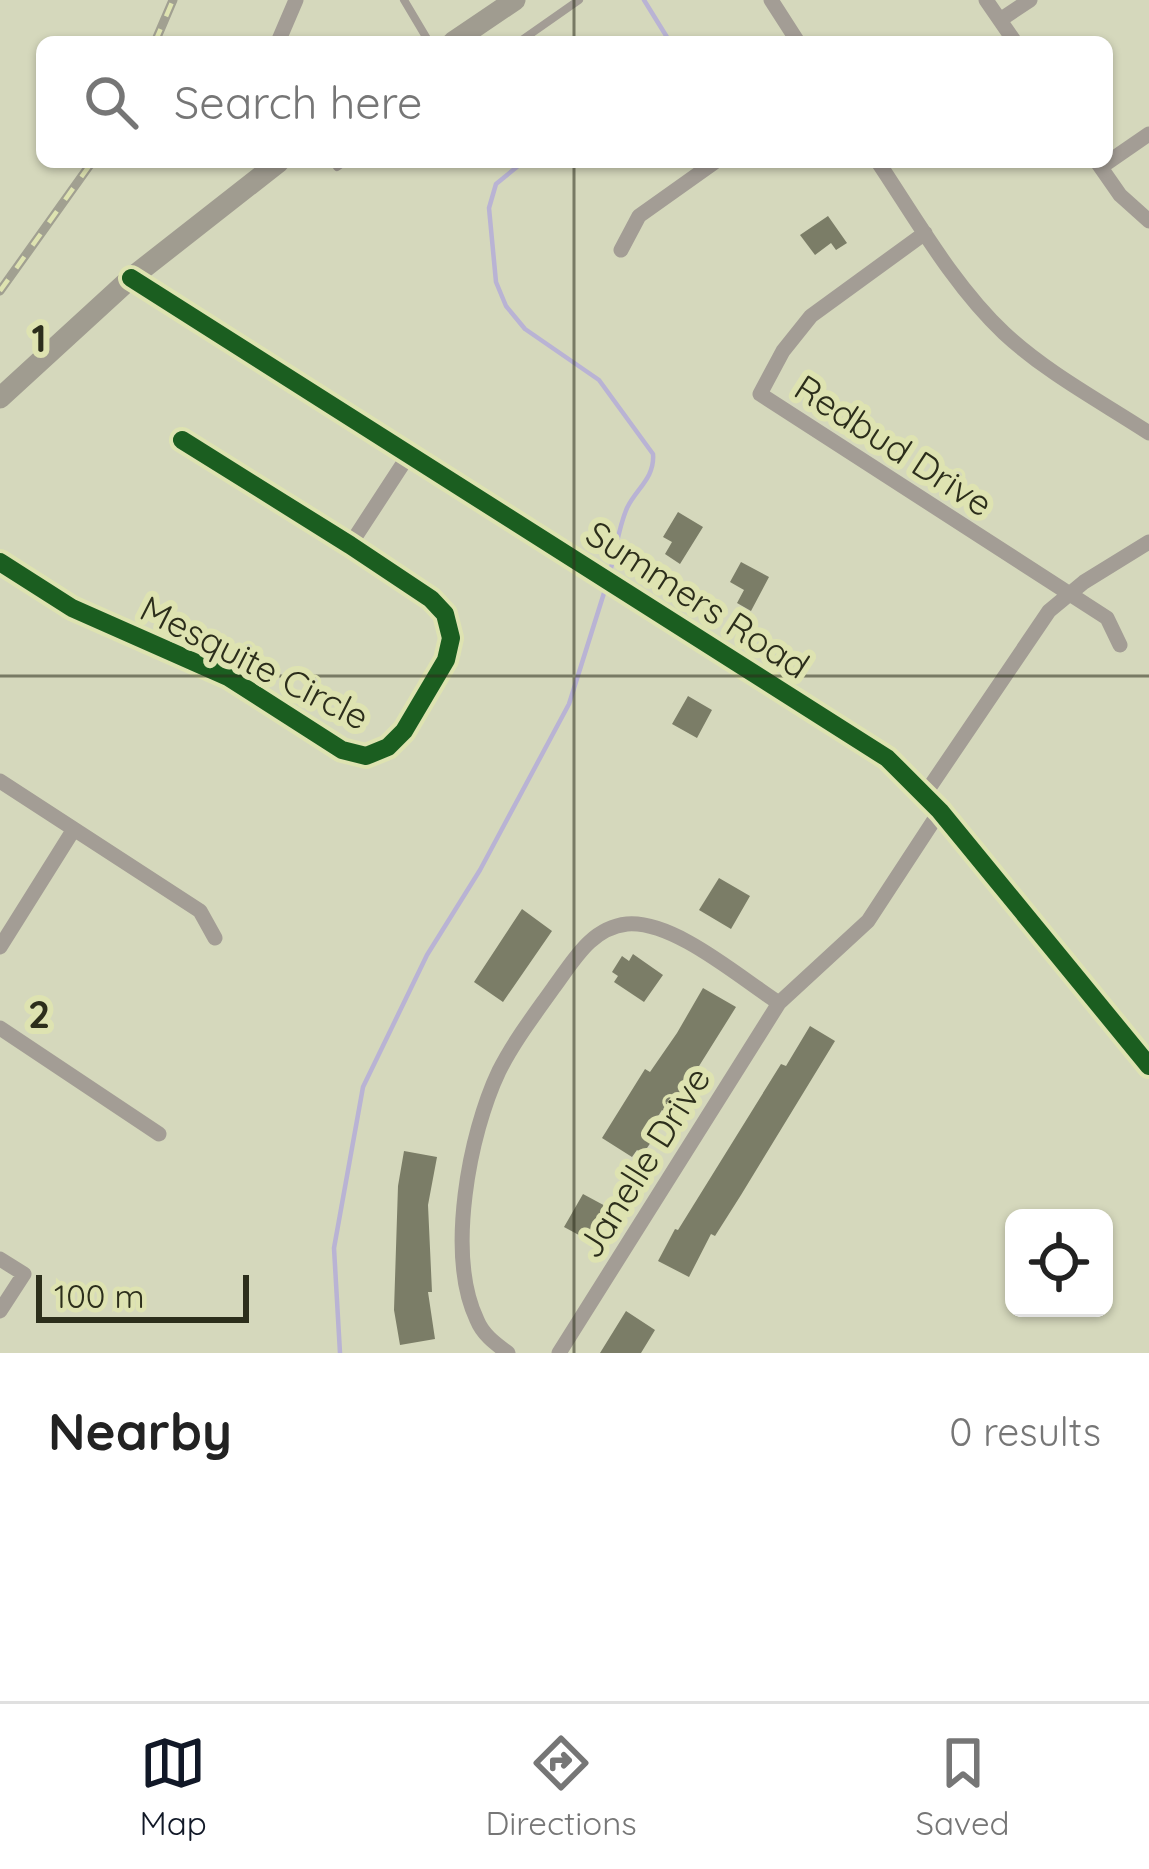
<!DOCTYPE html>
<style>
body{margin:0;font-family:Quicksand,sans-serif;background:#f6f6f6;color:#222}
.controls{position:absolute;right:36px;bottom:36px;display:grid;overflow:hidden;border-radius:18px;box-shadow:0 3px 9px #0004}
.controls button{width:108px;height:108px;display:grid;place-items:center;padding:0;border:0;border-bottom:3px solid #e0e0e0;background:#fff;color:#222;font:60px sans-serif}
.scale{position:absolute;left:36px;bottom:30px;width:213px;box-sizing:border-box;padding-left:12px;border:6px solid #2c2e1b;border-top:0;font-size:33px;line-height:42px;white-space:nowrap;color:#2c2e1b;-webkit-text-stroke:9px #dee3b1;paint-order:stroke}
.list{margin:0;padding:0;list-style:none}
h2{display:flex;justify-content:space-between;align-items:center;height:156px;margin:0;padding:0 48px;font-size:51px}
h2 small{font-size:39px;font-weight:400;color:#767676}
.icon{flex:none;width:66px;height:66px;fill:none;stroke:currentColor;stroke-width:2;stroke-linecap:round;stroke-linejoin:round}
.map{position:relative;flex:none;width:1149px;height:1353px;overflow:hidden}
.search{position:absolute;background:#fff;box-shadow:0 3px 9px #0004;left:36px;right:36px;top:36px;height:132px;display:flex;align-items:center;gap:30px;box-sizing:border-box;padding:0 42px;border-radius:18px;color:#767676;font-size:45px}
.sheet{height:348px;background:#fff}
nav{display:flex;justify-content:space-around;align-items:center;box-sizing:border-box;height:168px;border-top:3px solid #e0e0e0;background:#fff;font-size:33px;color:#767676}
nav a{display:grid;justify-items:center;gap:6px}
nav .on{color:#111827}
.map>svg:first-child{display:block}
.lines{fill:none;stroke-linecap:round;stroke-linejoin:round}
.stream{stroke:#b9b3d4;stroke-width:4.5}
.building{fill:#7b7d67}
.service{stroke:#a39d95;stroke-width:8}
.minor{stroke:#a39d95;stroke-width:15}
.tertiary{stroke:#a39d95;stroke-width:18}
.secondary{stroke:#a09c90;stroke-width:21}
.rail-casing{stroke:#a1a091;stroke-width:9}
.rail{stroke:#dee3b1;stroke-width:4.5;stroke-dasharray:14;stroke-linecap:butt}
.cycleway-casing{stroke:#dee3b1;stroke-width:26}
.cycleway{stroke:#1b5e20;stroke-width:18}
.grid{fill:none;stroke:#2c2e1b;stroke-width:3;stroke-opacity:0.55}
.labels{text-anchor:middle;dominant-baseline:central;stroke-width:12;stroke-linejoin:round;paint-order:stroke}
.street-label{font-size:36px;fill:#2c2e1b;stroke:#dee3b1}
.grid-label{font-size:39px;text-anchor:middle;font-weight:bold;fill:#2c2e1b;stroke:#dee3b1;stroke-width:12;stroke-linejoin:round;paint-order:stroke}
</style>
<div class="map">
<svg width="1149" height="1353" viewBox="0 0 1149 1353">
<rect width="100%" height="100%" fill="#d5d8bc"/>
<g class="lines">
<path class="stream" d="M644,0L670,42
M523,162L496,184L489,208L496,282L506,306L525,329L599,380L653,454C655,478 636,489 627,508C619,526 616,549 611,568
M340,1353L334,1248L363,1087L427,955L480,870L569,704L604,593"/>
</g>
<path class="building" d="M828,216L847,243L836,250L831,243L815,255L800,235Z
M678,512L703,527L680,564L665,554L672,542L663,537Z
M741,562L769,577L751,611L737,603L744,590L730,582Z
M688,696L712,710L697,738L672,724Z
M719,878L750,896L731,929L699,910Z
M522,909L552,931L503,1002L474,982Z
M633,954L663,975L644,1002L614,982L618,976L612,972L622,956L629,961Z
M703,988L736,1007L669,1114L662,1110L647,1134L653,1139L643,1154L637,1150L632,1157L602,1138L645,1069L650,1072L677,1033Z
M810,1026L835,1041L741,1195L715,1236L711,1234L689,1277L658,1261L675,1229L678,1230L781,1064L786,1066Z
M404,1151L437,1157L428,1205L432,1292H428L435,1339L400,1345L394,1310L398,1186Z
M583,1194L609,1208L590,1241L564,1227Z
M626,1311L655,1330L641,1353H600Z"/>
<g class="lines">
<path class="service" d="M404,0L429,42
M519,42L579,0
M337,167L344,162"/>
<path class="minor" d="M771,0L798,42
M986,0L1015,42
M1000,20L1030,0
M278,42L296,0
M878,162C916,219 954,286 1004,333C1047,373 1100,401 1149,433
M1097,162L1120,195L1149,221
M1101,167L1149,134
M925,233L811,316L783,351L760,394L1107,618L1120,645
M621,250L639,216L715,162
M350,545L410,453
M0,562L72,608L228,677L342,750L366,756L388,747L404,731L446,660L451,638L445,614L431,599L350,545L182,440
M0,781L200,911L215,938
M925,794L1049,611L1084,582L1149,542
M0,947L74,829
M0,1028L159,1134
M0,1259L24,1274L0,1311
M508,1353C496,1344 483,1335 477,1320C446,1255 469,1134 499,1071C514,1041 535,1014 554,987C574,960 591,928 627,924C674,920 740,978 779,1003
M559,1353L779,1003L868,921L940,811"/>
<path class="tertiary" d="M131,278L887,758L940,811L1149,1066"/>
<path class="secondary" d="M453,42L515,0
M0,398L131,278L279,162"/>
<g class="rail-casing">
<path id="rail" d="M155,42L173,0
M0,291L92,162"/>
</g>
<use href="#rail" class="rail"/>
<g class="cycleway-casing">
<path id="cycleway" d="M131,278L887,758L940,811L1149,1066
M0,562L72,608L228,677L342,750L366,756L388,747L404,731L446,660L451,638L445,614L431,599L350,545L182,440"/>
</g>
<use href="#cycleway" class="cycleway"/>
</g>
<path class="grid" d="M574,0V42M574,162V1353M0,676H1149"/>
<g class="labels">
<g class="street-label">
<text transform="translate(894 445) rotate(33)">Redbud Drive</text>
<text transform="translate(698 599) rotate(33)">Summers Road</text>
<text transform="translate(255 662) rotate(27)">Mesquite Circle</text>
<text transform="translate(643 1162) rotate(-58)">Janelle Drive</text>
</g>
</g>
<g class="grid-label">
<text x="39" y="352">1</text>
<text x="39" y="1028">2</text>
</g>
</svg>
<div class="controls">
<button><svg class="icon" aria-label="locate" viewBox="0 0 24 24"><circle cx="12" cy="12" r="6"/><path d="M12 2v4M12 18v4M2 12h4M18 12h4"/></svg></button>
</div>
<div class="scale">100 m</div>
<div class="search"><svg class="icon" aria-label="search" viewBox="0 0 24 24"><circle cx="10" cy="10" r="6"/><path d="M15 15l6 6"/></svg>Search here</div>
</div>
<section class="sheet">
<h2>Nearby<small>0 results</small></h2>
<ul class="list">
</ul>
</section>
<nav>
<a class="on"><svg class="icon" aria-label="map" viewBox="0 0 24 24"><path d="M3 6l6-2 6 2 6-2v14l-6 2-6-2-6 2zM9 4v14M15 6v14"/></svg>Map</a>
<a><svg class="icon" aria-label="directions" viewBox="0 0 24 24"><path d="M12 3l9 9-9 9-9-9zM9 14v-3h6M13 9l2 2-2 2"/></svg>Directions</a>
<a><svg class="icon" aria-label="saved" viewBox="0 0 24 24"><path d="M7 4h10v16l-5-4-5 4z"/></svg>Saved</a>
</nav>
